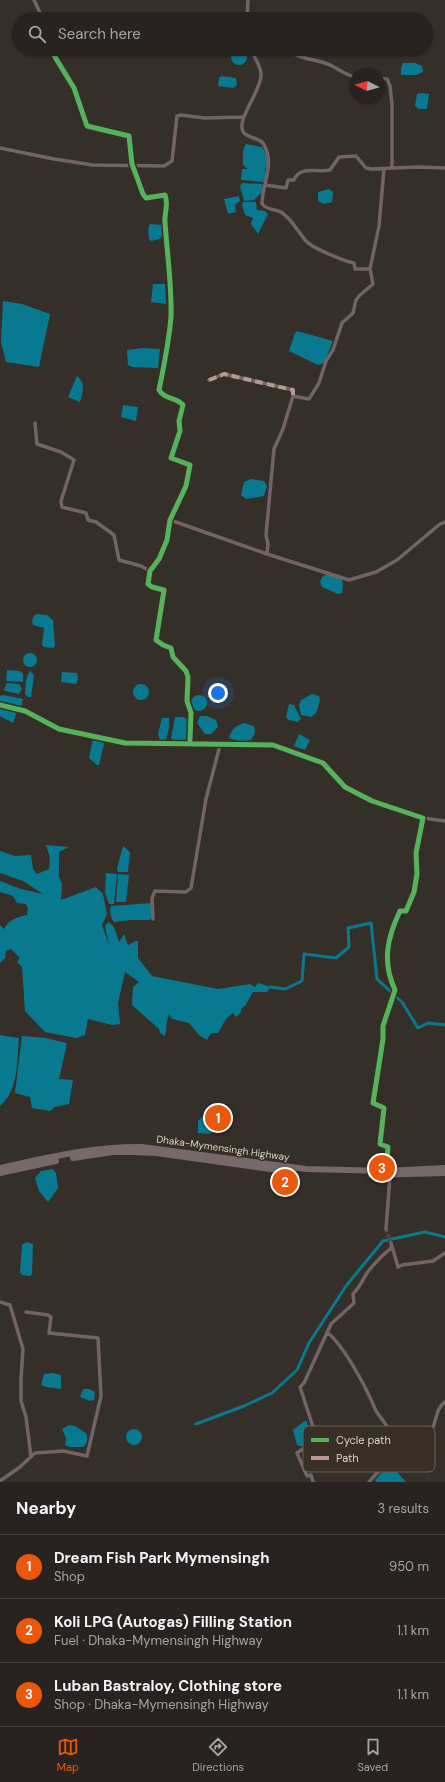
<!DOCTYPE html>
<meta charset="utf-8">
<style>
body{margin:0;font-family:"DM Sans",sans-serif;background:#302b29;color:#f1f3f6}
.compass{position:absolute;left:349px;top:68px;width:36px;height:36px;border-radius:50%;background:#282320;box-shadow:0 1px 3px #0004;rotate:275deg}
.you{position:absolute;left:218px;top:693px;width:14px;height:14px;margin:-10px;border:3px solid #fff;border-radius:50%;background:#1a73e8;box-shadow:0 0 0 6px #1a73e833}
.badge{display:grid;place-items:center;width:26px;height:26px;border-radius:50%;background:#ea580c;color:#fff;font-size:13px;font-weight:700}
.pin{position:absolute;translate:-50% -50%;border:2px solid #fff;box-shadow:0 1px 4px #0006}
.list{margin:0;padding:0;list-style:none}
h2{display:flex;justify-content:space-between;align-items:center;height:52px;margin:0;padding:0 16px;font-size:17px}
h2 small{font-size:13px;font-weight:400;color:#a5a4a5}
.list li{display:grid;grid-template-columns:26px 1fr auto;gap:12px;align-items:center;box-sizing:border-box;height:64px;padding:0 16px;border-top:1px solid #44403e}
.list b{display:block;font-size:15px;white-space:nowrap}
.list p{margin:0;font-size:13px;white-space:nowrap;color:#a5a4a5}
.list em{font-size:13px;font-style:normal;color:#a5a4a5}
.icon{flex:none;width:22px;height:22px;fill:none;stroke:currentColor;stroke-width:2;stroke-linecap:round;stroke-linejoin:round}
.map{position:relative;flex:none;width:445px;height:1482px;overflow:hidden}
.search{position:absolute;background:#282320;box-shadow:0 1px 3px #0004;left:12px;right:12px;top:12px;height:44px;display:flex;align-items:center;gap:10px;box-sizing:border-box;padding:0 14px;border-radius:22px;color:#a5a4a5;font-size:15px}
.sheet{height:244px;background:#282320}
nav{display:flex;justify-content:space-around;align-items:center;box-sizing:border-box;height:56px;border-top:1px solid #44403e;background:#282320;font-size:11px;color:#a5a4a5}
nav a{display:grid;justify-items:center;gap:2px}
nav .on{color:#ea580c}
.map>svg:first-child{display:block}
.water{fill:#097990}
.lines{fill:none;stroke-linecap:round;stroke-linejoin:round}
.canal{stroke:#097990;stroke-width:3}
.street-tunnel{stroke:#4e4842;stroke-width:3.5;stroke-dasharray:3.5 2;stroke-linecap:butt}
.street{stroke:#736366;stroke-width:3.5}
.highway{stroke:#78686a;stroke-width:6}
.quiet{stroke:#b69a8f;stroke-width:4;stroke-dasharray:8 4;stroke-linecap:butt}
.cycleway-casing{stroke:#393025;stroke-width:8}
.cycleway{stroke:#56b35d;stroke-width:5}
.labels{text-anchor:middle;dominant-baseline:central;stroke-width:3;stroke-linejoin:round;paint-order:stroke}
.street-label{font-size:10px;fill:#d9d3cc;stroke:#393025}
.key{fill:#393025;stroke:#696157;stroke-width:1}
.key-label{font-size:11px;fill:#d9d3cc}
</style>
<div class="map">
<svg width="445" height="1482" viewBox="0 0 445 1482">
<rect width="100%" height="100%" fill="#352f2a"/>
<path class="water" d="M231 57a8 8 0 1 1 16 0a8 8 0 1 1-16 0Z
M403,63H415L422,66L423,72L416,75H401V68Z
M222,76L236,78L237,85L233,88L218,86L219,78Z
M421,93L429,94L427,109H419L415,106L417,94Z
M246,144L262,147C267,153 269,164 265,170L266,173L264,182L241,180L242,169H248L243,165C243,159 242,149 246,144Z
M242,183L262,184L263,186L262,192L254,200L244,201L240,186Z
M329,189L333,192L332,202L324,204L318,201V192Z
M239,196L240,201L235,205L236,212L228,214L224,199Z
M243,202H256L257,210L265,211L268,214L258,234L251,224L253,218L245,215L242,205Z
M150,224L163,225V234L160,239L151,241L149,239L148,229Z
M153,284H165L166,304L151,302Z
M3,301L22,304L50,314L39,367L6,362L1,342Z
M297,331L333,341L324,363L318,365L289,351L295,333Z
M144,348L160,349L158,368L132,367L128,365L127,350Z
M77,376C86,384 83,392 80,402L68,397Z
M123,405L138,407L136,421L121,417Z
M251,479L264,481L267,486L264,496L246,499L241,495L244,482Z
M327,574L342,579L343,585L342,593L338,594L322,587L320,582L322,577Z
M36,614L47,615L53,620L55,646L53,648L44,647L42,645L44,628L33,625C31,621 33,617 36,614Z
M23 660a7 7 0 1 1 14 0a7 7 0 1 1-14 0Z
M7,670L19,671L23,673V682L6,681Z
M30,671L34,675L31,697H28L25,694C26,687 25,677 30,671Z
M62,672L77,673L78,679L76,684L61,682Z
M7,683L19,684L22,689L19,694L5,691L4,689Z
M133 692a8 8 0 1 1 16 0a8 8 0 1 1-16 0Z
M312,694L319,696L320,701L316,713L311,717L301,715L299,705L301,700Z
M3,695L23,699L21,708L0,702V696Z
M191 703a8 8 0 1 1 16 0a8 8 0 1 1-16 0Z
M289,704L294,705L301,719L298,722L289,720L286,717Z
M0,707L17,711L13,723L0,716Z
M200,716H207L216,720L218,727L211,734H205L197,723Z
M175,717H183L189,720L187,739L179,741L171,739Z
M162,718H169V728L166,740L160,741L158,734Z
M244,723L254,726L255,733L251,740L241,742L229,738C232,729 235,726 244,723Z
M299,734L310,740L305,750L294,746Z
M93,739L105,740L99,765H97L89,758Z
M46,845L69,847L59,852V877L62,884L61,900L96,887L103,894L107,914L102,925L109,945L105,926L109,922L114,927L119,942L124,934L128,945L136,941H138V958L152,976L218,989L250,984L255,987L258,983L271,987L267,992H253L245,1006L241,1009V1012L236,1017L233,1013L226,1019L218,1033H211L207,1040L199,1035L189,1023L172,1019L169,1014C166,1021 167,1028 165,1036L160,1033L159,1029L132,1005L133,987L139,982L125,972L118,1003L120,1024L112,1025L88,1019L85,1035L76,1038L45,1032L25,1011L22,967L17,962L20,958L11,949L6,951L5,958L0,963V925L4,929C8,920 17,917 27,915L28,909L26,904L17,903L13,896L0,892V881L21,889L43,894L23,881L0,873V851L15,856L31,855L33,869L37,874L49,869L50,858Z
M123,846L130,852L128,872H118L117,869Z
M106,873L117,874L114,904H109L105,893Z
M118,874L129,875L126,902H116Z
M152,903L151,919L149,920H131L114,922C111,918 109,912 111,906Z
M0,1035L19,1038C17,1060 19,1090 0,1106Z
M22,1036L45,1038L67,1043L59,1079L73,1080L69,1104L55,1107L50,1111L32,1108L30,1097L15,1093Z
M203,1116L218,1120L215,1132L208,1134L198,1133V1121Z
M53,1169L56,1173L58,1188L48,1202L39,1191L35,1178L41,1171Z
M26,1242L33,1244L32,1274L30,1276L22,1275L20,1272L22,1245Z
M52,1373L61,1375V1389L46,1387L41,1385L44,1374Z
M83,1389H89L95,1392L94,1400L90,1401L80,1397Z
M306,1420L313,1440C307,1445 304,1448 297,1445L293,1430Z
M69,1425L75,1426L87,1434V1442L84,1447H69L65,1445L66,1438L62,1429Z
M126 1437a8 8 0 1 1 16 0a8 8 0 1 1-16 0Z
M390,1464L406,1482H376L375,1480Z"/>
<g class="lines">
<path class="canal" d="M271,987L285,989L302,981L304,954L336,958L349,947L348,928L371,923L377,979L402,1002L418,1028L428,1023L445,1025
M196,1424L244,1406L272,1393L297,1370L309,1343L346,1286L383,1241L425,1232L445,1237"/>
<path class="street-tunnel" d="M386,1229L391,1243"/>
<path class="street" d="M34,0L43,19
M247,19L248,0
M53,49L55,57L74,88L87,126L129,136L132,164L143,194L146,198L165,195C169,205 164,213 165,222C167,254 172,285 171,317C169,341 164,366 159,390C165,400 177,397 183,405L179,421L180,431L171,458L190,465L186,486L170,520L167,540L159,559L150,571L148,584L152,587L164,590L156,640L163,645L171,648L173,657L186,671L188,677L187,701L191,713L190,740
M250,49C254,57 261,65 261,75C262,90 234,122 244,133C249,138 258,138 263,143C276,164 262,183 262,204C267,210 275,209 281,212C292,219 298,232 306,241C312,248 344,261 354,263L355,269H370
M287,49C300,61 318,58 332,66C340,70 346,75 355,77
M379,78L387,79L390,86L392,104V168
M0,148L54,159L93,165L164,166L172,161L177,116L181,115L205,118L243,117
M265,185L286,188L288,180H294C300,165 317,173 330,170L339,157L356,156L366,168L371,169L419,167L445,168
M209,380L224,374L293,390V396
M35,423L37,444L61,452L74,460L61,501L62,507L86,513L88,520L96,522L114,535L119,560L141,566L150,571
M170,520L267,554L268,544L266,535L274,449L283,429L293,396L309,399L319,383L326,361L333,350L342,323L353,313L356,300L360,295L373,284L370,269L379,226L384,169
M267,554L349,580L376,572L397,560L440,524L445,522
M0,705L25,711L59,729L125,743L273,745L323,763L345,787L372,801L423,818L416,853L417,874L414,892L406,911H400C387,938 382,962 395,990L383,1026V1039L373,1103L384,1108L380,1144L388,1147L386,1171
M423,818L445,821
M153,919L152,898L155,891L186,892L191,888L206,799L220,745
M386,1229L390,1176
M391,1243L398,1267L402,1265L433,1261L445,1253
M0,1302L10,1305L23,1349L21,1379V1401L26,1417L31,1457
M327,1332C345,1347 367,1389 376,1411
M376,1411L389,1429L413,1445
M0,1481L20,1467L35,1453L63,1451L87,1456L101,1396L98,1338L49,1333L51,1317L48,1315L26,1312
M313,1482L311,1475L307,1476L297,1453L317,1439L300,1387L304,1383L331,1324L354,1303L353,1294C360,1287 362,1281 367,1273C374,1263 383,1255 392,1247
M369,1482C386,1461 409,1450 430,1433C437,1423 435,1409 445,1402"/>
<path class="highway" d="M73,1158L113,1152H132L156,1153L284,1171
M0,1168C47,1158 94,1146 142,1147L306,1169L386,1171L445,1168
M0,1173L56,1161
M371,1175L445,1173"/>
<path class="quiet" d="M209,380L224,374L293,390V396"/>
<g class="cycleway-casing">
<path id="cycleway" d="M53,49L55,57L74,88L87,126L129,136L132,164L143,194L146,198L165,195C169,205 164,213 165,222C167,254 172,285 171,317C169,341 164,366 159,390C165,400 177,397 183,405L179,421L180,431L171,458L190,465L186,486L170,520L167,540L159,559L150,571L148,584L152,587L164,590L156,640L163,645L171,648L173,657L186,671L188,677L187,701L191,713L190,740
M0,705L25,711L59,729L125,743L273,745L323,763L345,787L372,801L423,818L416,853L417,874L414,892L406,911H400C387,938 382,962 395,990L383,1026V1039L373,1103L384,1108L380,1144L388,1147L386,1171"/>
</g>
<use href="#cycleway" class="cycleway"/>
</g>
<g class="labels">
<g class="street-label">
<text transform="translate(223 1148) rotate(8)">Dhaka-Mymensingh Highway</text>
</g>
</g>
<rect x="303" y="1426" width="132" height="46" rx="6" class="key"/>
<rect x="311" y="1438" width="18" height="4" fill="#56b35d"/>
<rect x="311" y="1456" width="18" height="4" fill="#b69a8f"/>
<g class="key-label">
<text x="336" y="1444">Cycle path</text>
<text x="336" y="1462">Path</text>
</g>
</svg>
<svg class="compass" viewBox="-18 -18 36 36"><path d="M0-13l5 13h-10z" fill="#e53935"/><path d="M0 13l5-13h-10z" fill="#a5a4a5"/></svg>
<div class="you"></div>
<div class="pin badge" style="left:218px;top:1118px">1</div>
<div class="pin badge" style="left:285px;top:1182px">2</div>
<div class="pin badge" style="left:382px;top:1168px">3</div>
<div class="search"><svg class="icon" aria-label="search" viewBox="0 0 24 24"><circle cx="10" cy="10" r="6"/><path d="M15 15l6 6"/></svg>Search here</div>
</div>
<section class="sheet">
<h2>Nearby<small>3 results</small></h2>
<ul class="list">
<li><span class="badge">1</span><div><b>Dream Fish Park Mymensingh</b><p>Shop</p></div><em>950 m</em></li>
<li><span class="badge">2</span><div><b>Koli LPG (Autogas) Filling Station</b><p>Fuel · Dhaka-Mymensingh Highway</p></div><em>1.1 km</em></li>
<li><span class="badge">3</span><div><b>Luban Bastraloy, Clothing store</b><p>Shop · Dhaka-Mymensingh Highway</p></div><em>1.1 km</em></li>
</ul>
</section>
<nav>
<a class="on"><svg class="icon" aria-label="map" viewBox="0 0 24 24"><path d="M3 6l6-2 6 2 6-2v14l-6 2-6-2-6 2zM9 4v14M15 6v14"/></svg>Map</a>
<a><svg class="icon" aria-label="directions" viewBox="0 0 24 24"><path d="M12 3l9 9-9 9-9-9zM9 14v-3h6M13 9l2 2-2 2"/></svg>Directions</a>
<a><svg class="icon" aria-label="saved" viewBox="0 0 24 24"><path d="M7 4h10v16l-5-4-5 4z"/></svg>Saved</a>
</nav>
